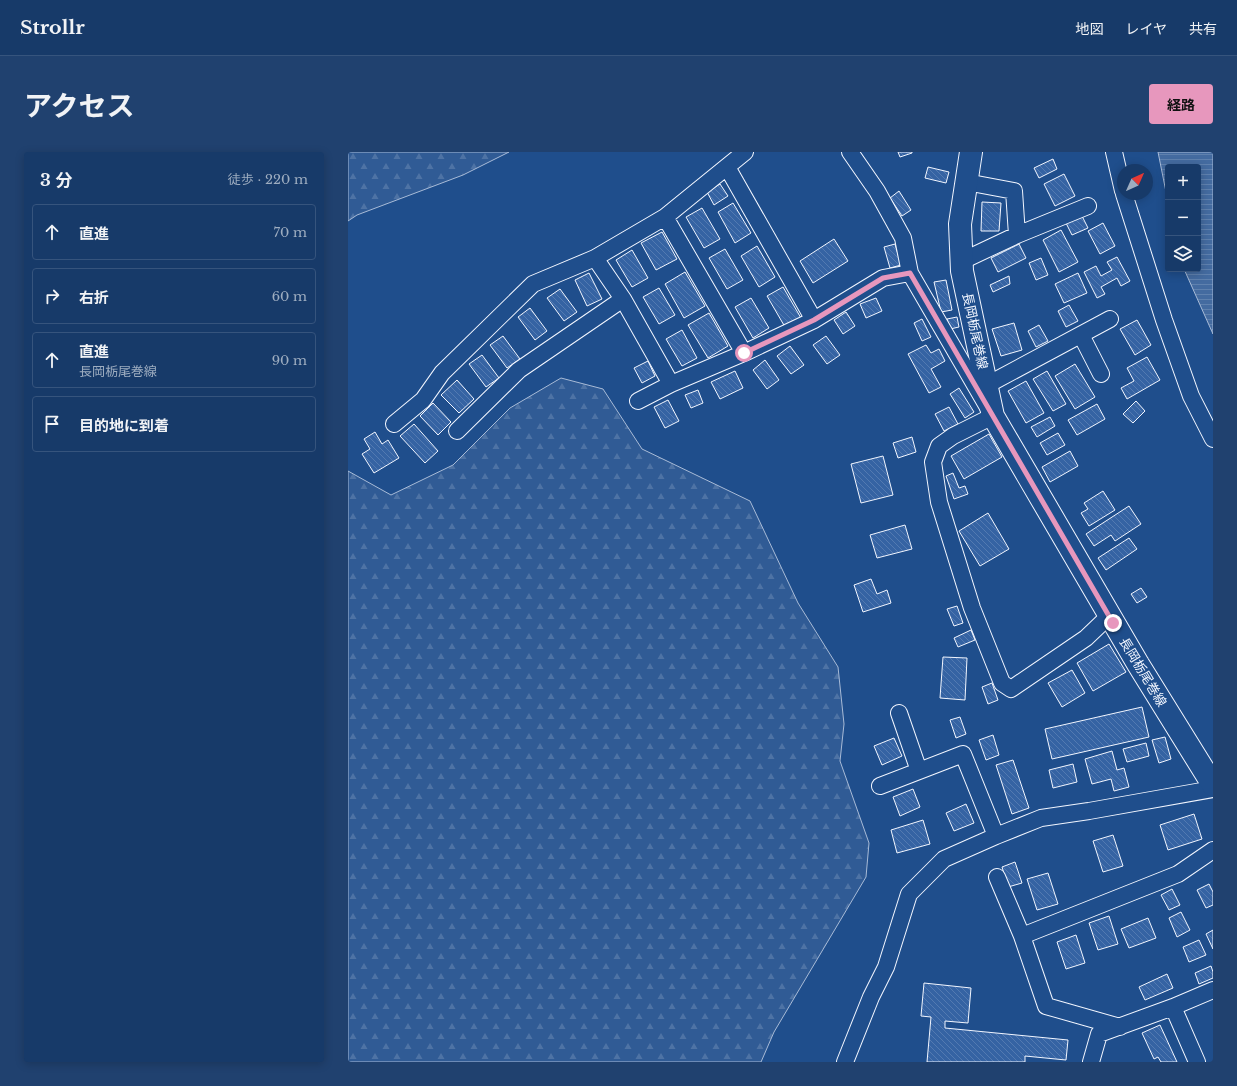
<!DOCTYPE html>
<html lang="ja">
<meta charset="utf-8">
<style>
body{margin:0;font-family:"Libre Baskerville","Noto Sans JP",serif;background:#20416f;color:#f1f3f6}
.controls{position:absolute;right:12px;top:12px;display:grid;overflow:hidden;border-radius:4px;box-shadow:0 2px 10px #0003}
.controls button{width:36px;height:36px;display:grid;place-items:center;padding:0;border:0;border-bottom:1px solid #36547d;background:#173a69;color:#f1f3f6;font:20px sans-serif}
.compass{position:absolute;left:769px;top:12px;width:36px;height:36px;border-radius:50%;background:#173a69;box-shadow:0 2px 10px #0003;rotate:45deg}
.stop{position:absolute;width:12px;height:12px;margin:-9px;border:3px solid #e797bd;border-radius:50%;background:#fff}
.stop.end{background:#e797bd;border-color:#fff;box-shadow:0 1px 4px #0008}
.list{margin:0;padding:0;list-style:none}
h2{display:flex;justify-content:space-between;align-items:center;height:52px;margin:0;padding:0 16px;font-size:17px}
h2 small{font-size:13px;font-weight:400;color:#9eadc0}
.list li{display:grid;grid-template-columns:26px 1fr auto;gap:12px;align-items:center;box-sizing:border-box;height:56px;margin:0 8px 8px;padding:0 8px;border:1px solid #36547d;border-radius:4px}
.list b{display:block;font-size:15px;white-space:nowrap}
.list p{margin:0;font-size:13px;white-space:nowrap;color:#9eadc0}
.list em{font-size:13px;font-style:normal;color:#9eadc0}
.icon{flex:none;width:22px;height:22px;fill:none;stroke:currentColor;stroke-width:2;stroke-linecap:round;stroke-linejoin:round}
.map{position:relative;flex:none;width:865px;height:910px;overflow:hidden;border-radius:4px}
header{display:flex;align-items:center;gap:24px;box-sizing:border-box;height:56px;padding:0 20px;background:#173a69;border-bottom:1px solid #36547d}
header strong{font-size:19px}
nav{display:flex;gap:22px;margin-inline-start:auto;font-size:14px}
.intro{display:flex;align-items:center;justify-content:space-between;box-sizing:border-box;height:96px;padding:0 24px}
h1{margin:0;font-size:28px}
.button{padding:10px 18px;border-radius:4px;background:#e797bd;color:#111;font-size:14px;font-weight:700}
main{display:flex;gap:24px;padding:0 24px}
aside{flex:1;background:#173a69;border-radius:4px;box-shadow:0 2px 10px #0003}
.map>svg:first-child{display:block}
.forest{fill:url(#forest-firs);stroke:#a8bbd7}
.water{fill:url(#water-rules);stroke:#a8bbd7}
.building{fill:url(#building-back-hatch);stroke:#f2f6ff}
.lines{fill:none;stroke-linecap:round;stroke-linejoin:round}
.street-casing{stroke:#f2f6ff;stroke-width:18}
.primary-casing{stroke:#f2f6ff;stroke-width:24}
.street{stroke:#1f4e8c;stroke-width:16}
.primary{stroke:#1f4e8c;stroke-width:22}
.route{stroke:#e797bd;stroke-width:5}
.labels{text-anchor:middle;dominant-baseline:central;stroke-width:3;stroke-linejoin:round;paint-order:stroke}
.street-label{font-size:13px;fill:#f2f6ff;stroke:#1f4e8c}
</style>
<header>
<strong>Strollr</strong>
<nav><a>地図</a><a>レイヤ</a><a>共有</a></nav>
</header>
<div class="intro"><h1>アクセス</h1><a class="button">経路</a></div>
<main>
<aside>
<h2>3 分<small>徒歩 · 220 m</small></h2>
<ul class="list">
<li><svg class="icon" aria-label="ahead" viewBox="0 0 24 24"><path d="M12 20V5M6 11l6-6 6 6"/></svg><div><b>直進</b></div><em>70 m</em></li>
<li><svg class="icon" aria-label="right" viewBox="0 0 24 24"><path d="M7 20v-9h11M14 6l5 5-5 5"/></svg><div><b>右折</b></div><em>60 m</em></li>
<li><svg class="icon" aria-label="ahead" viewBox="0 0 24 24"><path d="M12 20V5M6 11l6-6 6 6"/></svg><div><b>直進</b><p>長岡栃尾巻線</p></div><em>90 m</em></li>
<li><svg class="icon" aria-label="arrive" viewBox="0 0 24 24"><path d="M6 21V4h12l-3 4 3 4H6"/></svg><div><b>目的地に到着</b></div></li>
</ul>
</aside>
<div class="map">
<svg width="865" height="910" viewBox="0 0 865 910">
<defs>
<pattern id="forest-firs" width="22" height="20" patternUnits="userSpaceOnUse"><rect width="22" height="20" fill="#305b95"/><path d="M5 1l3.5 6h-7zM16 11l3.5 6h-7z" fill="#4e73a5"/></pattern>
<pattern id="water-rules" width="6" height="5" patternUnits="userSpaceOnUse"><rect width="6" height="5" fill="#446ba0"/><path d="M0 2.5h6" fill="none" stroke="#5f81ae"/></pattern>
<pattern id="building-back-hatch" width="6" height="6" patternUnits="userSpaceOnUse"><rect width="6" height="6" fill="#3563a3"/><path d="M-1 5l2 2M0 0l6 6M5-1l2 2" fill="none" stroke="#537ab1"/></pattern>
</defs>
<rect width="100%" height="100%" fill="#1f4e8c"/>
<path class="forest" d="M0,0H161L115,23L9,63L0,69Z
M213,226L255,237L294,297L402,349L450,451L490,515L496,572L492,609L521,691L518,725L426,880L413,910H0V319L43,343L105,313L162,256Z"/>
<path class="water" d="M810,0H865V182L836,117H850V15H820V50Z"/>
<path class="building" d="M550,0H564V1L552,5Z
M705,7L709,17L691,26L686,16Z
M580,15L601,20L598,31L577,26Z
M716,22L727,44L707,54L696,32Z
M372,32L380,44L366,53L359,40Z
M551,39L563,58L554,64L542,46Z
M634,50L653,51L651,79H633Z
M385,51L403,81L387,91L370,60Z
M354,56L372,87L356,96L338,65Z
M734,64L740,76L724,83L718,71Z
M755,71L767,94L752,102L740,79Z
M713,78L730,110L711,120L695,88Z
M314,80L329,107L308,118L293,91Z
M486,87L500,109L465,131L452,109Z
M547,92L553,113L542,116L536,95Z
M671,92L678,106L650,120L643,106Z
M409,94L427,125L411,135L393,104Z
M377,97L395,128L379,137L361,106Z
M284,98L300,126L284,135L268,108Z
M769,105L782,129L773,134L769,126L753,135L757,142L749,146L736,120L748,114L753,124L764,118L759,110Z
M693,106L700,123L688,128L681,111Z
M337,120L357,154L336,166L317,132Z
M241,121L254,147L239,154L227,128Z
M730,121L739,141L716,151L707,132Z
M661,124L662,132L645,140L642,133Z
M598,128L604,158L593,160L586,130Z
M435,135L453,166L437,175L419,144Z
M311,136L327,163L311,172L295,145Z
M212,137L229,160L216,169L199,146Z
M403,146L421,176L405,186L387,155Z
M528,146L534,159L518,166L512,152Z
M721,153L730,169L718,175L710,159Z
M182,156L199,179L187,188L170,165Z
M498,160L507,174L495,182L486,168Z
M361,161L380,194L360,206L340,173Z
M609,165L611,175L602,177L599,167Z
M574,167L583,185L574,189L566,171Z
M789,168L803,193L787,203L772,177Z
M666,171L674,198L653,204L644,177Z
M691,173L700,189L688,195L680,179Z
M334,178L349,206L334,214L318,187Z
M155,184L172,207L159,216L142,193Z
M478,184L492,203L479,212L465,193Z
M578,193L583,201L591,197L597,209L583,217L593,235L581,241L560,202Z
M442,194L456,213L443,222L429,204Z
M134,203L151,226L138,235L121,212Z
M799,205L812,228L779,247L773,236L786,229L779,216Z
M417,208L431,228L419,237L405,218Z
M300,209L307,224L294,231L286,216Z
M727,212L747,245L727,257L707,224Z
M387,219L395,236L372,247L363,230Z
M699,219L718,252L705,259L685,227Z
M109,228L126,247L111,261L93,243Z
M678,229L696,261L678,271L660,239Z
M611,236L626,260L617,266L602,242Z
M350,238L355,251L343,256L337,243Z
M320,248L331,269L317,276L306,255Z
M788,249L797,259L785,271L775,262Z
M85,251L103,270L90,283L72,264Z
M749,252L757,267L729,283L720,268Z
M601,255L610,272L596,279L587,262Z
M702,265L707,274L689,285L683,275Z
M66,272L90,299L77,311L52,284Z
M27,280L34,292L40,288L51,306L26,321L14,302L22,297L16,287Z
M710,281L717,293L699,303L692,291Z
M641,282L654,305L616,327L603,304Z
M564,285L568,300L550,306L545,291Z
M722,299L730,314L702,330L694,315Z
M535,304L545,343L513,351L503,312Z
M605,321L611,336L617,334L620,342L606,347L598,324Z
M755,339L767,358L741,374L733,361L740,357L736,351Z
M781,354L793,372L767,389L763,383L746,394L738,382Z
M640,361L661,397L632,414L611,379Z
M557,373L564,397L529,406L522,383Z
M781,386L789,397L758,418L750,406Z
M523,427L529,442L539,438L543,451L515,460L506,433Z
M793,436L799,445L789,451L783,442Z
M609,454L615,471L606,474L599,457Z
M623,478L627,488L610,495L606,486Z
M761,492L778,520L745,539L729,511Z
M595,505L619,506L617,548L592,546Z
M724,518L737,541L714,555L700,531Z
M644,531L650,548L640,552L634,535Z
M794,555L801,585L704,607L697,577Z
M612,565L618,582L608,586L602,568Z
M645,583L651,603L638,608L631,588Z
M817,585L823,607L811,611L804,588Z
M546,586L554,604L534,613L526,594Z
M798,591L801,604L779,610L775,597Z
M764,599L769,618L776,616L781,635L766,639L763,627L744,632L737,607Z
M665,608L681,656L664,662L648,613Z
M725,612L729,630L705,636L701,618Z
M565,637L572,655L552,664L545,645Z
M618,652L626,671L606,679L598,661Z
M846,662L854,687L820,698L812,673Z
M575,668L582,692L549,701L543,678Z
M765,683L775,714L755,720L745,689Z
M667,710L674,731L660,735L654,715Z
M700,721L710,752L689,758L679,727Z
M861,732L865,740V753L858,756L849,738Z
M824,737L832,753L821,758L813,743Z
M833,760L842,778L829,785L821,766Z
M761,764L770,792L750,798L741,771Z
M800,766L808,786L781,796L773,777Z
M865,778V797L858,782Z
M728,783L737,811L718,817L709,790Z
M851,788L858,803L841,810L835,795Z
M863,814L865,820V826L851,832L847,821Z
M819,822L825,836L797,848L791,835Z
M576,831L623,836L620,871L597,869V876L720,888L718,908L677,904V910H579L583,865L573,864Z
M812,873L829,910H813L810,905L806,907L794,881Z"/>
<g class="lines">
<g class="street-casing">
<path id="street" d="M502,0L529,39L555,86L562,121L645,264L605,284L591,294L585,310L591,350L624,456L654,531L663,537L738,486L761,464
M766,0L775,39
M379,15L466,168
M776,42L816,168L843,244L865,287
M317,65L396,201
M669,83L740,54
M247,106L275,147L323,232
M614,109L669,83L666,39L618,30
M733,183L753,222
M639,233L762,167
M290,249L323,232L396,201L466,168L535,126L562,121
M46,272L75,248L94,221L185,132L247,106L317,65L397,0
M109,279L171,218L275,147
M551,561L571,619
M532,634L615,602L648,684
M649,725L674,784L698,854L772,875
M674,784L830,722L865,698
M825,855L849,910
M497,910L523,845L538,815L561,742L596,707L648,684L693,666L741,659L865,637
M743,910L751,882L825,855L865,838"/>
</g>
<g class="primary-casing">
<path id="primary" d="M623,0L612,72L614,119L645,264L790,512L865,633"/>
</g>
<use href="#street" class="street"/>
<use href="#primary" class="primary"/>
</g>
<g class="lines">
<path class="route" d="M396,201L466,168L535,126L562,121L765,471"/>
</g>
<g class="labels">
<g class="street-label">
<text transform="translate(627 179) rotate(78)">長岡栃尾巻線</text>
<text transform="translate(795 520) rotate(59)">長岡栃尾巻線</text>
</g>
</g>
</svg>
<div class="controls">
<button>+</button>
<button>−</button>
<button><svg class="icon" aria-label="layers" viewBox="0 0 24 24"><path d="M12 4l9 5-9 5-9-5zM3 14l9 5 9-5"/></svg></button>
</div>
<svg class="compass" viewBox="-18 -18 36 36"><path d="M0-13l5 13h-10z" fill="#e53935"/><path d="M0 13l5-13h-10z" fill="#9eadc0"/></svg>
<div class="stop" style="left:396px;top:201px"></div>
<div class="stop end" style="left:765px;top:471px"></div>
</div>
</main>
